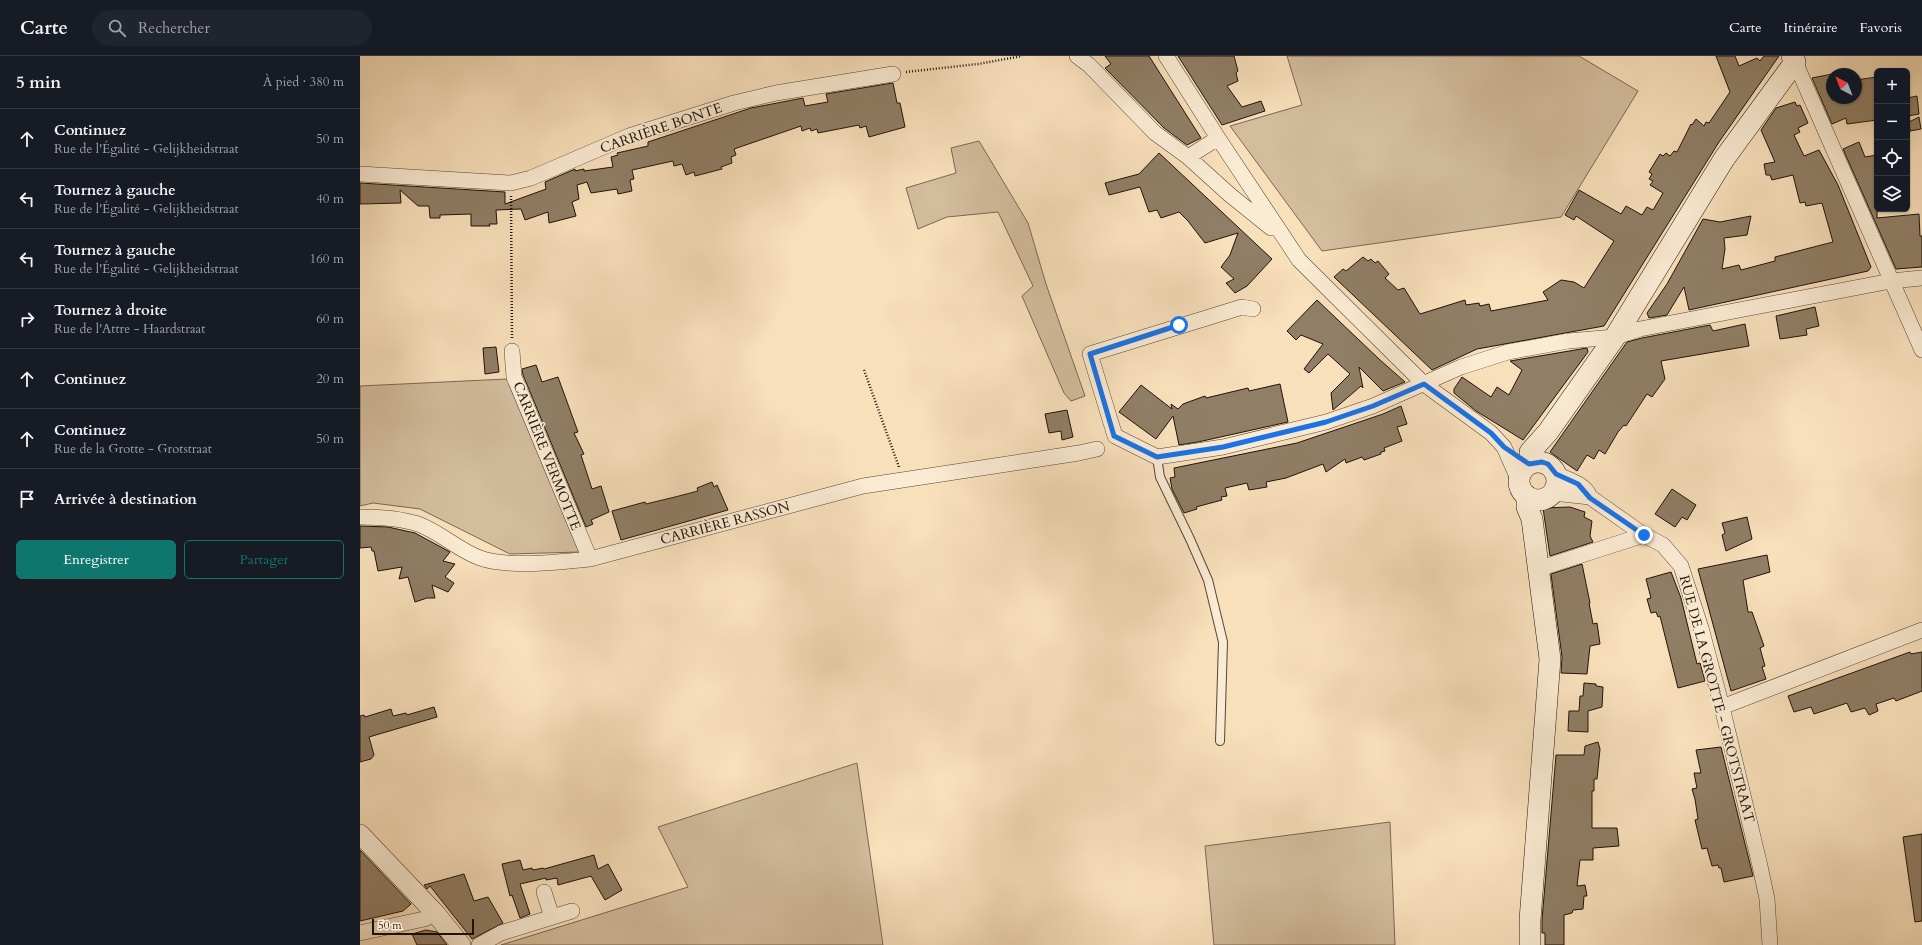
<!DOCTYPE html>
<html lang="fr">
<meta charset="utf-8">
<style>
body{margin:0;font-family:Cardo,serif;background:#20242c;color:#f1f3f6}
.controls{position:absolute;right:12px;top:12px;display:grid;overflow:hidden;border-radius:6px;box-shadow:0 1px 3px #0004}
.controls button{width:36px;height:36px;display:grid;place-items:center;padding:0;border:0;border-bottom:1px solid #363941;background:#171b24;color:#f1f3f6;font:20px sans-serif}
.compass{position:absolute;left:1466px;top:12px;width:36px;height:36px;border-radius:50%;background:#171b24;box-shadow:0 1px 3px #0004;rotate:318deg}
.scale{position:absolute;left:12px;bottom:10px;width:102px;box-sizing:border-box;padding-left:4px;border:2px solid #201309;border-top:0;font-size:11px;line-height:14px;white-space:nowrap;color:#201309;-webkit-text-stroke:3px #faebd3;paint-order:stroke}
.stop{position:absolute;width:12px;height:12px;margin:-9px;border:3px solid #1a73e8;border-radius:50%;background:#fff}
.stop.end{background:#1a73e8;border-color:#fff;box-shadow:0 1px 4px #0008}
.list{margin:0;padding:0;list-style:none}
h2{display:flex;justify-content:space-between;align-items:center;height:52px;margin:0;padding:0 16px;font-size:17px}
h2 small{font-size:13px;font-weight:400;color:#9ea1a6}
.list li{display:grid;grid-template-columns:26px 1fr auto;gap:12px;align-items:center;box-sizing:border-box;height:60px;padding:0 16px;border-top:1px solid #363941}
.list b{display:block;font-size:15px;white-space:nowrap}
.list p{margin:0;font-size:13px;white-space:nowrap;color:#9ea1a6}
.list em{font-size:13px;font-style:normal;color:#9ea1a6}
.actions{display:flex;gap:8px;padding:12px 16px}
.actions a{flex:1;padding:9px 0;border:1px solid #0f766e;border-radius:6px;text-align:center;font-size:14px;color:#0f766e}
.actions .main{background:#0f766e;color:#fff}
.icon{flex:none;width:22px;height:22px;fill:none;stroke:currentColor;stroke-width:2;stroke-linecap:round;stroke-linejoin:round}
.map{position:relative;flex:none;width:1562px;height:889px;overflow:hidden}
header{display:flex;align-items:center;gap:24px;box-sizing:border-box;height:56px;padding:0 20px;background:#171b24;border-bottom:1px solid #363941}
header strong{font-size:19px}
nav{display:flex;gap:22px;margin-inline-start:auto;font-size:14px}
.search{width:280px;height:36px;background:#20242c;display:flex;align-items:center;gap:10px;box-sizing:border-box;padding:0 14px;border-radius:22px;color:#9ea1a6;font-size:15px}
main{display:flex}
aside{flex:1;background:#171b24}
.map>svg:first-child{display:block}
.green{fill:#d3bd9d;stroke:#7a6853}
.building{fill:#907e66;stroke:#201309}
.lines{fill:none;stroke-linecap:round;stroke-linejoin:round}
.service-casing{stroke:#564636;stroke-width:10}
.minor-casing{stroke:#564636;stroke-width:16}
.tertiary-casing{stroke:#564636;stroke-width:20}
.secondary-casing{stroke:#201309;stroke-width:22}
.path{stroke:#201309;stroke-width:2.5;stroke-dasharray:1 2;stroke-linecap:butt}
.service{stroke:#faebd3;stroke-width:8}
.minor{stroke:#faebd3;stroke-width:15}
.tertiary{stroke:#faebd3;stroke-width:19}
.secondary{stroke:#faebd3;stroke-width:21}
.route{stroke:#1a73e8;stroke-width:5}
.labels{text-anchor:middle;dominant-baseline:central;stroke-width:3.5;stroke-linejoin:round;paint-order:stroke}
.street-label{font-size:14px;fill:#201309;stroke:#faebd3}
</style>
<header>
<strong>Carte</strong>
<div class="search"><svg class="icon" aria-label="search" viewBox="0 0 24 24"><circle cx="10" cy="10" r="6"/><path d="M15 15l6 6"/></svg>Rechercher</div>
<nav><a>Carte</a><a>Itinéraire</a><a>Favoris</a></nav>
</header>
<main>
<aside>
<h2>5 min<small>À pied · 380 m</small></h2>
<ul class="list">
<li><svg class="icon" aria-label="ahead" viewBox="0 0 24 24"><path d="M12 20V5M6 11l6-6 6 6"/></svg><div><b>Continuez</b><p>Rue de l'Égalité - Gelijkheidstraat</p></div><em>50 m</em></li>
<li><svg class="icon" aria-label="left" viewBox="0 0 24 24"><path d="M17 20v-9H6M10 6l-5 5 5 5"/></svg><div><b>Tournez à gauche</b><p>Rue de l'Égalité - Gelijkheidstraat</p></div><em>40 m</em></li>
<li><svg class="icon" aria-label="left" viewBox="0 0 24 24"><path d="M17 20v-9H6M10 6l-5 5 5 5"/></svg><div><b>Tournez à gauche</b><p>Rue de l'Égalité - Gelijkheidstraat</p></div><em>160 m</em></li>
<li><svg class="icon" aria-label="right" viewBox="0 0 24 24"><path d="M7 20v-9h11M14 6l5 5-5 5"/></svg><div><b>Tournez à droite</b><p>Rue de l'Attre - Haardstraat</p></div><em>60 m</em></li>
<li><svg class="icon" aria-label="ahead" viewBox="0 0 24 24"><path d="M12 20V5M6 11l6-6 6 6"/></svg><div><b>Continuez</b></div><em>20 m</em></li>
<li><svg class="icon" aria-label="ahead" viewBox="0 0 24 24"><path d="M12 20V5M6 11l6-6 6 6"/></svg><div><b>Continuez</b><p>Rue de la Grotte - Grotstraat</p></div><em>50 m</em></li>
<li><svg class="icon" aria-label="arrive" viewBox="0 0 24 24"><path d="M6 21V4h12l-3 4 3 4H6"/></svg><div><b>Arrivée à destination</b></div></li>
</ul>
<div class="actions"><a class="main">Enregistrer</a><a>Partager</a></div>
</aside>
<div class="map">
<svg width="1562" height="889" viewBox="0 0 1562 889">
<rect width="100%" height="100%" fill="#f8e0bb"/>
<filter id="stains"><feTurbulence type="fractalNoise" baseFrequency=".005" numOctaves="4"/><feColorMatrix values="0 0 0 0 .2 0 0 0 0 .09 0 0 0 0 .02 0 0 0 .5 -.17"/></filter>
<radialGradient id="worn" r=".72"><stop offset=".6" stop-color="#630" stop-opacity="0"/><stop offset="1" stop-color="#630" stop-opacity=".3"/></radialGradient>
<path class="green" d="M927,0H1219L1278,35L1201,161L962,195L870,70L942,49Z
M619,85L668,167L686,228L725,340L711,345L704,337L662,240L673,230L638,156L587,161L558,173L546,132L596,117L591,92Z
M147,323L219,496L150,498L60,453L13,447L0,450V330Z
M497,707L523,889H141L328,831L298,771Z
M1030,766L1035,889H854L845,790Z"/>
<path class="building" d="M745,0H789L841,82L827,89L804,72L745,12L751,8Z
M818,0H874L878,15L876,17L878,25L867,30L882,51L901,45L905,55L862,69Z
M1356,0H1375L1379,10L1397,2L1400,5L1404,0H1419L1359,86L1244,270L1117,293L1072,314L974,221L983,213L986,215L1003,201L1008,205L1011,203L1015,207L1018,205L1029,218L1025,222L1038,234L1044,232L1060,258L1105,244L1106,249L1119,247L1120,250L1129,248L1131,255L1188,244L1183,236L1201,224L1214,226L1224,232L1254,185L1216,160L1214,164L1205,159L1219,134L1261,158L1266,150L1282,159L1287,151L1293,154L1303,137L1290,129L1293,125L1289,123L1292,118L1289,116L1300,98L1303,100L1306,97L1310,100L1314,95L1317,96L1331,68L1332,69L1336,63L1344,70L1346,66L1349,67L1370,36Z
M1472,18V44L1496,42V24L1517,21V64L1487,68L1486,62L1472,68L1452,22Z
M533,27L537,47H540L545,71L509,81L506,70L500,72L499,69L458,77L457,73L451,75L450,72L442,75L441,70L374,93L376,99L371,101L372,107L361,111L362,113L335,120L334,116L326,119L322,108L314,110L313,105L272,114L274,123L270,124L272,135L258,138L257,133L231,137L227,126L217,129L219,143L212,146L216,160L189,167L188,156L165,164L161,153L136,154L137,168H129L130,170H111V158L80,159V162H70L69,150H58L40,134L41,147L0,148V127L145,136V148L186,133L185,126L215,113V115L224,113V115L253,111L251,101L258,99L257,97L288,90V86L391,52L443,42L445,50L468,46L466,38Z
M1557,40L1559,58L1548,60L1547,42Z
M1435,46L1437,50L1440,49L1448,67L1438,72L1440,76L1434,79L1444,100L1459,94L1478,129L1511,211L1508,215L1329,254L1324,231L1307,259L1289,262L1287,257L1307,228L1343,163L1360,166L1391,160L1387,179L1364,182L1365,193L1362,213L1379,209L1381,214L1415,205V201L1473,186L1462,147L1446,150L1445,146L1440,147L1433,119L1412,124L1410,119H1406L1404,108L1415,106L1401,74L1416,52Z
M1559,61L1561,73L1550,75L1549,66Z
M1499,86L1505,101L1517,99V162L1559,158L1560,180H1562V211L1536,213L1483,93Z
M799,97L912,203L887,230L875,237L866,227L874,223L861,211L870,199L878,177L845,187L828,165L819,156L801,162L797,154L789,156L780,131L749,139L745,127L779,118Z
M957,244L1019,303L1045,326L1023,335L999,311L1003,332L1001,330L973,354L971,337L990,318L968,298L949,317L944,313L963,288L941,279L936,284L927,275Z
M1455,251L1459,270L1446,273L1447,279L1420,283L1416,260Z
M1385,268L1389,290L1301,305L1305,323L1292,341L1287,338L1266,370L1264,369L1258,376L1245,398L1239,394L1234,403L1227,399L1217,415L1190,396L1267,286L1282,282L1350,269L1353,275Z
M136,291L139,316L125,318L123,292Z
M1227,292L1228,296L1163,384L1116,355L1094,337V333L1102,321L1131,341L1137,331L1149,339L1162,314L1150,305Z
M176,309L182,326L198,321L218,376L214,377L224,398L221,399L232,433L241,430L249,456L231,464L233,468L226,471L163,319L162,313Z
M920,328L928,366L838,386L819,389L813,360L796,383L759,356L781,329L812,353L811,348L818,353L823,348L845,340L846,342L888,332L889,335Z
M1041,350L1047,368L1037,371L1042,385L1024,392L1025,395L1021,396V398L1004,404L1002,401L986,407L985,403L966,416L963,408L926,422L906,426L907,431L889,434L887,427L865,432L867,440L861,441L862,444L836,451L837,453L824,457L812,433L810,422L815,421L814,412L937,387L1023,358Z
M707,354L713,381L702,384L701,375L689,377L685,358Z
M352,426L354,431L357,429L368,454L261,484L252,455L285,446L286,448L315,441L338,435L337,432Z
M1312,433L1336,449L1327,464L1322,461L1315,471L1295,458Z
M1210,451L1225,456L1224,461L1232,465L1230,480L1233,486L1190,500L1183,452Z
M1387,461L1392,483L1366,495L1362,479L1365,477L1362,467Z
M0,470L28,471L55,477L90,496L83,505L95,508L85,521L94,527L88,536L72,529L75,542H67L55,546L48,521L39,523L42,511L18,515L14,495H12L11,491L0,492Z
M1407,499L1410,516L1383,524L1388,556H1392L1404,590L1400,592L1405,610L1402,611L1406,623L1371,635L1338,513Z
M1222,508L1230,547H1229L1233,568L1237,567L1240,588L1230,590L1227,618L1201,617L1202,601L1191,518Z
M1311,516L1321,542L1337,608L1340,607L1345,625L1318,632L1300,560L1298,561L1296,556L1291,557L1287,543L1291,542L1286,523Z
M1550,596L1551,598L1562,596V635L1536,645L1534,642L1516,648L1518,655L1509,659L1505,652L1491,656L1487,647L1454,658L1451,651L1434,656L1428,640Z
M1224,627L1236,628V630L1243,631L1242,651L1228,655V676L1208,675L1209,655H1219L1220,640H1223Z
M74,651L77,661L9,681L14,699L11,703L0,706V660L4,659L5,661L31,653L33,660L46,657L47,659Z
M1238,686L1240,693L1237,723H1234V735H1232V772H1257L1259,790L1233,792V804H1220L1217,830L1225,829L1227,840H1224L1223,853L1213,854L1212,857L1204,859V889H1185V877H1182V864L1196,699H1224L1225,690Z
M1361,691L1393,820L1364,826L1361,812H1359L1358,809L1352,810L1347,792L1342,793L1335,764L1338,763L1335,743L1332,733L1337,732L1334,717H1341L1336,694Z
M1562,778V865L1555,866L1543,781Z
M0,794L51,848L43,855L0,865Z
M234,799L238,813L248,808L262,834L245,844L231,820L198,829L197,822L186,824V822L160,828L170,858L160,862L152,839L150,840L142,808L160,804L163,814L172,812L173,814L183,812L184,813Z
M104,818L114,845L128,841L143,867L112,883L70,830L67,833L64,829Z
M66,874L77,876L87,889H57L52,878Z"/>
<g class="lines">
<g class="service-casing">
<path id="service" d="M797,401L800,421L830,483L848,524L863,586L860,685"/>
</g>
<g class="minor-casing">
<path id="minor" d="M717,0L729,9L795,77L828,101
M806,0L858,82L939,204L1064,328L1131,377L1144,391L1159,425
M1435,6L1562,294
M858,82L828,101L870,139L911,172
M0,118L151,127L171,122L269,80L374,47L416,37L533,18
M893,253L882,251L730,298L755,380L797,401L863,391L966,366L1013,350L1101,311L1148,296L1208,285L1255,281L1280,273L1531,225L1562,222
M152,295L154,321L230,503
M1196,418C1207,423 1226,428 1230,441L1284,479L1303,489L1321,510L1341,572L1362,651L1400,810L1407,843L1410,889
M1193,437L1230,441
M0,461C19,461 39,462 58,468C80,476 98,494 120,502C149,512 199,506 230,503L503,430L719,397L737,393
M1178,513L1284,479
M1362,651L1562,574
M184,836L192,861
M0,877L64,863L76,858
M119,889L141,877L212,855"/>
</g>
<g class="tertiary-casing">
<path id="tertiary" d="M0,778L76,858L101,889"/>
</g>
<g class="secondary-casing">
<path id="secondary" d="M1159 425a19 19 0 1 1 38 0a19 19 0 1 1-38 0Z
M1171,407L1170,396L1188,376L1255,281L1364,103L1435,6L1432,0
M1167,440V451L1172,463L1190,603L1170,864V889"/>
</g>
<path class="path" d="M546,16L618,8L662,0
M151,140L152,283
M504,314L539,411"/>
<use href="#service" class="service"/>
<use href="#minor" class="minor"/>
<use href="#tertiary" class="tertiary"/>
<use href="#secondary" class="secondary"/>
</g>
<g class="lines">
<path class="route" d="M819,269L730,298L754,380L797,401L863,391L966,366L1013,350L1064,328L1131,377L1144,391L1169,408L1182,406L1188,408L1196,418L1218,428L1230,442L1284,479"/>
</g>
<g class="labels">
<g class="street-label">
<text transform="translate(301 72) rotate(-19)">CARRIÈRE BONTE</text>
<text transform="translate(187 400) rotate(68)">CARRIÈRE VERMOTTE</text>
<text transform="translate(365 467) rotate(-15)">CARRIÈRE RASSON</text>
<text transform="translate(1357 643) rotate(75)">RUE DE LA GROTTE - GROTSTRAAT</text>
</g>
</g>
<rect width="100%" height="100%" filter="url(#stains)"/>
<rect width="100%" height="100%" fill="url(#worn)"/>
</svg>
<div class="controls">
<button>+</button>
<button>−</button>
<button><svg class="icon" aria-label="locate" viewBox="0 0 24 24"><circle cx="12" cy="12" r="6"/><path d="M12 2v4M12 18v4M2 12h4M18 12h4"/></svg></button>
<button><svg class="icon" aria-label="layers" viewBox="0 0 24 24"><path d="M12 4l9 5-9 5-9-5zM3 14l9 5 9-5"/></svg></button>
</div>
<svg class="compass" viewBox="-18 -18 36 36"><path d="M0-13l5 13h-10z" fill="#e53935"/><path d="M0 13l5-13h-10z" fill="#9ea1a6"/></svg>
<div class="scale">50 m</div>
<div class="stop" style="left:819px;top:269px"></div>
<div class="stop end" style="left:1284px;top:479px"></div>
</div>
</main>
